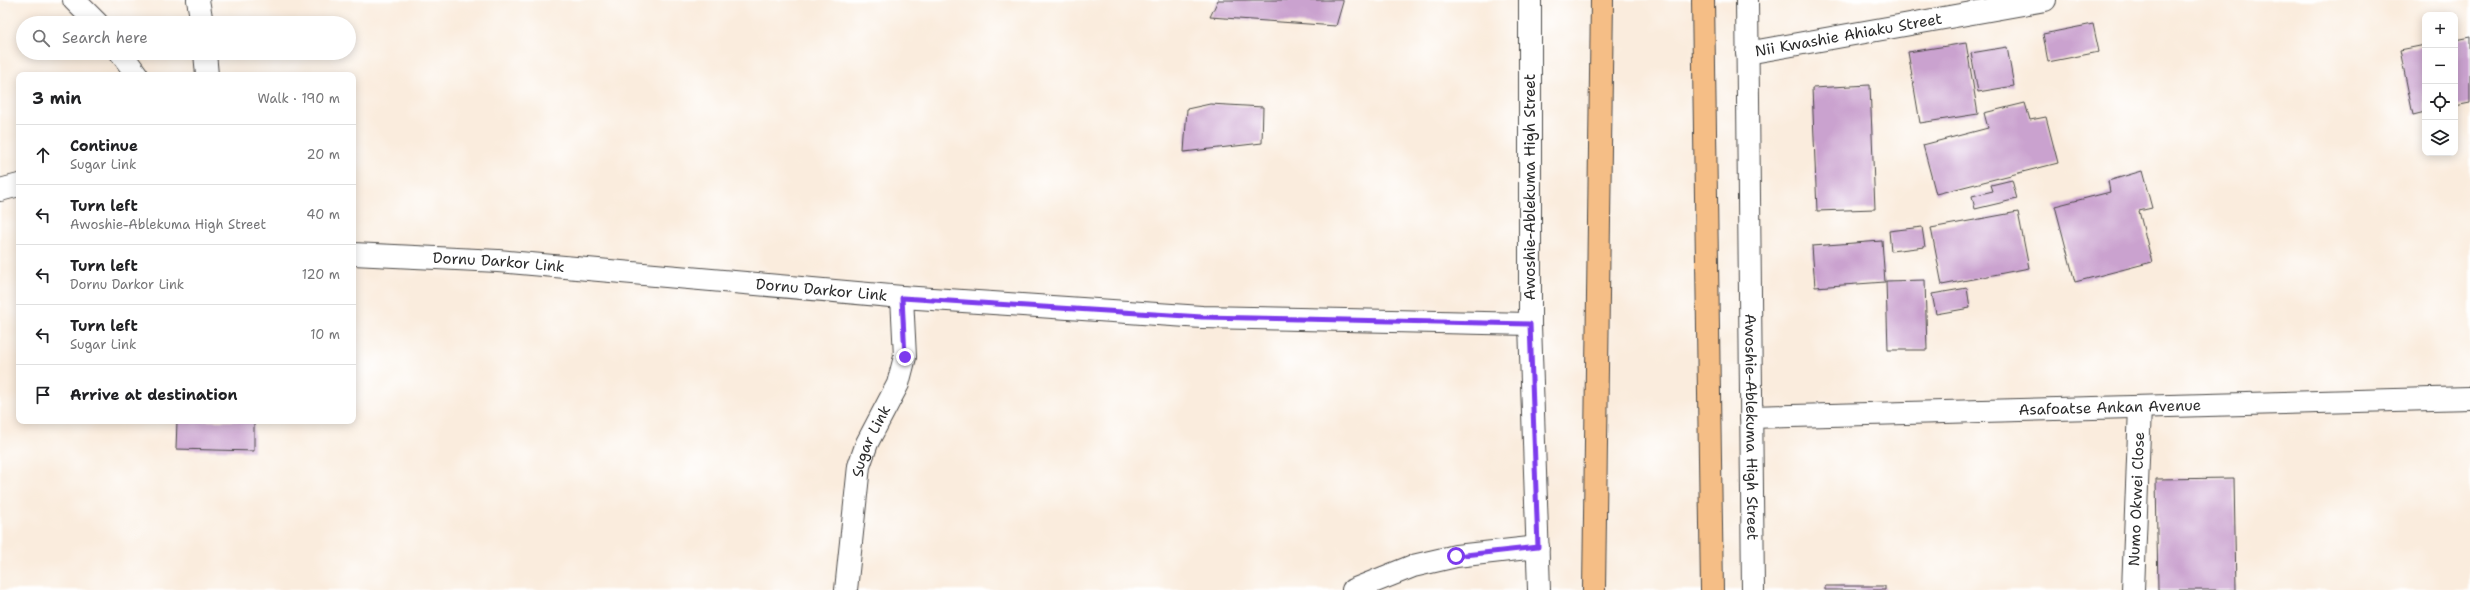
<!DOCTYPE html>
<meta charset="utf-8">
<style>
body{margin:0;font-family:"Shantell Sans",sans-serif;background:#f2f2f2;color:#202124}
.controls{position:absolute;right:12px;top:12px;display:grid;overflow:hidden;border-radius:8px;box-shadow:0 2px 10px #0003}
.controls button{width:36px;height:36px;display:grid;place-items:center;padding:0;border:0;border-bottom:1px solid #e0e0e0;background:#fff;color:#202124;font:20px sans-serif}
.stop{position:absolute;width:12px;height:12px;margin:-9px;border:3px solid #7c3aed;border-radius:50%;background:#fff}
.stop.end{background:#7c3aed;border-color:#fff;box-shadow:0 1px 4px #0008}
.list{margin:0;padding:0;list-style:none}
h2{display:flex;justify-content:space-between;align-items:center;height:52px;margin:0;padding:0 16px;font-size:17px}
h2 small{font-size:13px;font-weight:400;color:#757577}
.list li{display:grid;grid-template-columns:26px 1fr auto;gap:12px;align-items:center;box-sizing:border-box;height:60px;padding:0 16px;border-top:1px solid #e0e0e0}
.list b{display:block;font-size:15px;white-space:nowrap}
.list p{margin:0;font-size:13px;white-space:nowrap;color:#757577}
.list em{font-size:13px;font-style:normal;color:#757577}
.icon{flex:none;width:22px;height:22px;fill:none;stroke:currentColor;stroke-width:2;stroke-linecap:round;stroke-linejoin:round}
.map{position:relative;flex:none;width:2470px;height:590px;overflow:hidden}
.search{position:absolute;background:#fff;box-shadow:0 2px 10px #0003;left:16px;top:16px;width:340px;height:44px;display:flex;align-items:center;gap:10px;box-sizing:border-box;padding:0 14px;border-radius:22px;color:#757577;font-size:15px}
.panel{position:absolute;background:#fff;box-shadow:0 2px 10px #0003;left:16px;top:72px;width:340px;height:352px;border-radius:8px}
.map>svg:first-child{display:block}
.building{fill:#caa2cf}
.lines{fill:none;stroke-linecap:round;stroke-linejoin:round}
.minor-casing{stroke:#4a4846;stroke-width:24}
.major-casing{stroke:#4a4846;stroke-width:24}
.minor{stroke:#fff;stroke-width:22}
.major{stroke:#f5be86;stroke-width:22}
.route{stroke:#7c3aed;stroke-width:5}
.labels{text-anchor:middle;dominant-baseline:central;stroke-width:3.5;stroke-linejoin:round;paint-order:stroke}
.street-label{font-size:15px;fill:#2b2b2b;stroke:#fff}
</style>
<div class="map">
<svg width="2470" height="590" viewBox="0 0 2470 590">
<rect width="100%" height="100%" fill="#fff"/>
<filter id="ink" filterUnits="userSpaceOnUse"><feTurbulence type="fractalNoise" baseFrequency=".025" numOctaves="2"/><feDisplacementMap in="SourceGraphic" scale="8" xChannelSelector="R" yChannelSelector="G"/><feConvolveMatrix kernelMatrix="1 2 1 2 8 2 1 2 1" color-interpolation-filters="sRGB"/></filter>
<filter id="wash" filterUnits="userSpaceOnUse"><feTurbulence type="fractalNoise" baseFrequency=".012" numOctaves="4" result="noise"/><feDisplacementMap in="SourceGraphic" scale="16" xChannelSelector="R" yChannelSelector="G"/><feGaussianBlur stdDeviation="0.9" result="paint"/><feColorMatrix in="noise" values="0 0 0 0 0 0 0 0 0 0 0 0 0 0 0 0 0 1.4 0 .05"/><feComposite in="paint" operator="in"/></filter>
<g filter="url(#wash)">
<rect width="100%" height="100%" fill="#faecdd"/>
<g id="blocks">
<path class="building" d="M1218,0H1343V2L1336,26L1210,17Z
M2093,24L2099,52L2048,62L2043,34Z
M2470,37V103L2455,106V40Z
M1966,43L1978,114L1920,123L1908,52Z
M2425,45V112L2413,115L2400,50Z
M2007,47L2014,86L1978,92L1971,53Z
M1870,85L1875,209L1817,211L1812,88Z
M2025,103L2030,120L2046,117L2058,163L1936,194L1923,145L1988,128L1984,113Z
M1210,104L1263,107L1262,143L1184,152L1187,109Z
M2142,171L2152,208L2139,211L2152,262L2075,282L2055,206L2110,192L2108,181Z
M2012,180L2017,199L1975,209L1972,196L1993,191L1991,185Z
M2018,212L2029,268L1942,285L1931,228Z
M1922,227L1925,247L1891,251L1889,231Z
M1882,241L1885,282L1815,287L1812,246Z
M1925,280L1927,350H1888L1886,281Z
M1967,288L1970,308L1936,314L1932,294Z
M177,421H254V451L176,449Z
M2234,478L2236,590H2158L2156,479Z
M1825,586H1885V590H1825Z"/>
</g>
</g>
<g filter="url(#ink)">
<use href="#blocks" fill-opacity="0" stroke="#4a4846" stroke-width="1"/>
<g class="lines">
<g class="minor-casing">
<g id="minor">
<path d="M74,0L97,23"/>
<path d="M198,0L202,23"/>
<path d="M1530,0V324L1539,590"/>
<path id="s1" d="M1747,0L1753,590"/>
<path d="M121,53L137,75"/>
<path d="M205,53L207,75"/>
<path id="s2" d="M1747,53L2045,0"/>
<path d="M0,190L19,185"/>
<path id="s3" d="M353,254L498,261L902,297L1202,317L1530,324"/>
<path id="s4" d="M1751,417L2470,398"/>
<path id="s5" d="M846,590L859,466L867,443L898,384L905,357L902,297"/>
<path d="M1353,590L1413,566L1456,556L1538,547"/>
<path id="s6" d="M2133,590L2140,407"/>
</g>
</g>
<g class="major-casing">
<path id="major" d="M1703,0L1712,590
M1594,590L1602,0"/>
</g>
<use href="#minor" class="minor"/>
<use href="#major" class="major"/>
</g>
</g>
<g class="lines" filter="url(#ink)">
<path class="route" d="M905,357L902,298L1202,317L1530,324L1538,547L1456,556"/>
</g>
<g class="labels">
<g class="street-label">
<text stroke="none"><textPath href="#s2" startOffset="103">Nii Kwashie Ahiaku Street</textPath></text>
<text transform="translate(1530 187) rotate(-90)">Awoshie-Ablekuma High Street</text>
<text stroke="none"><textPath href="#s3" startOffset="146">Dornu Darkor Link</textPath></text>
<text stroke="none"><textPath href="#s3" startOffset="470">Dornu Darkor Link</textPath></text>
<text stroke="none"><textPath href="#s4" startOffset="359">Asafoatse Ankan Avenue</textPath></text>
<text stroke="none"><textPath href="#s1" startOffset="427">Awoshie-Ablekuma High Street</textPath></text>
<text stroke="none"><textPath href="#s5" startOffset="152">Sugar Link</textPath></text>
<text stroke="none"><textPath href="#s6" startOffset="91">Numo Okwei Close</textPath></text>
</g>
</g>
</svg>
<div class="controls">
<button>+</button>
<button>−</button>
<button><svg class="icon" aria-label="locate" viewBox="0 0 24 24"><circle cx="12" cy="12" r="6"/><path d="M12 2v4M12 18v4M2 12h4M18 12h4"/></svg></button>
<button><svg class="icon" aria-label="layers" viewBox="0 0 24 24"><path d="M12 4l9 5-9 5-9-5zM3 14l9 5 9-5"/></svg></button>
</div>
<div class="stop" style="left:1456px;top:556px"></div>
<div class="stop end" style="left:905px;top:357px"></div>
<div class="search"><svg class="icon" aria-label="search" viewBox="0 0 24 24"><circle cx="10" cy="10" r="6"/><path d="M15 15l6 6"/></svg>Search here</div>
<section class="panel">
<h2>3 min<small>Walk · 190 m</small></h2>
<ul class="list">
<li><svg class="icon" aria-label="ahead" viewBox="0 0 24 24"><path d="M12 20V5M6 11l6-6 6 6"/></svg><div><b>Continue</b><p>Sugar Link</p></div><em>20 m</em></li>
<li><svg class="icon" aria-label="left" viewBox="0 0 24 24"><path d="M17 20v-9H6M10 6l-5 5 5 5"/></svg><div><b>Turn left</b><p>Awoshie-Ablekuma High Street</p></div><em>40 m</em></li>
<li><svg class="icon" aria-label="left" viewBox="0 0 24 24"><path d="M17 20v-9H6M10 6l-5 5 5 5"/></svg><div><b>Turn left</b><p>Dornu Darkor Link</p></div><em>120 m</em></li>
<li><svg class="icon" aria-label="left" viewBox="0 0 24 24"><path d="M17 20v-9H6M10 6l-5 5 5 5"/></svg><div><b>Turn left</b><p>Sugar Link</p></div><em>10 m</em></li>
<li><svg class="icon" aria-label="arrive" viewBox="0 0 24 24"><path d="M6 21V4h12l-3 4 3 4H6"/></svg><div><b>Arrive at destination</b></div></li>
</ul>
</section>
</div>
